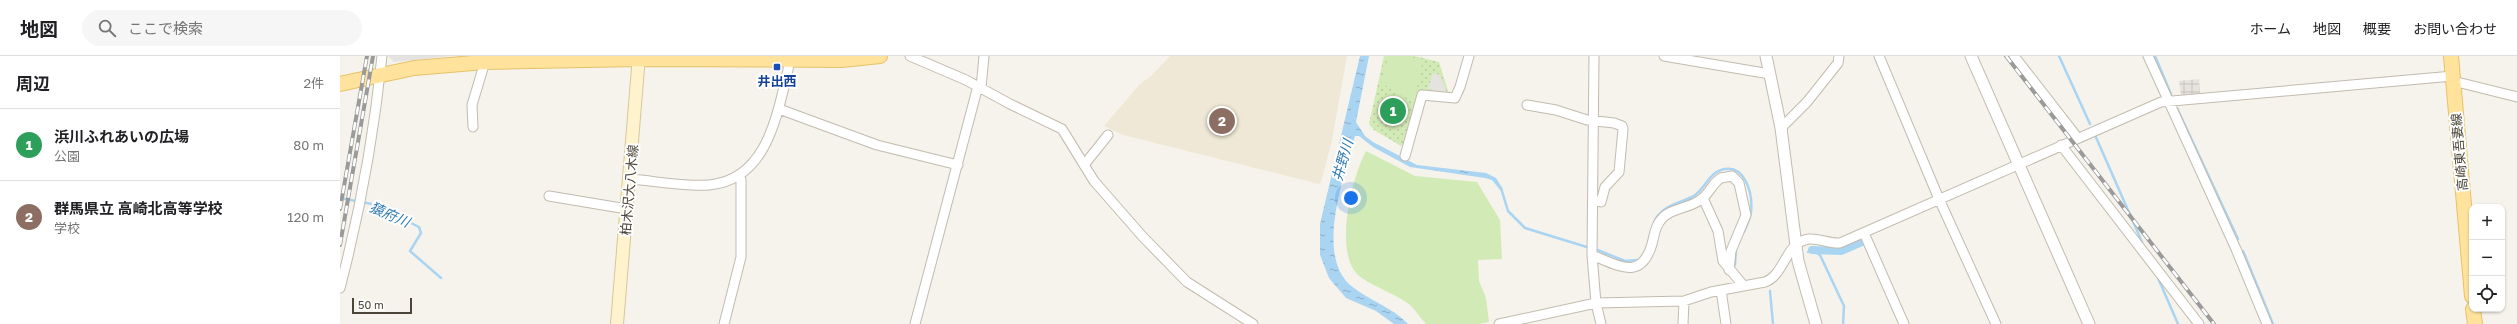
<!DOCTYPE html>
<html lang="ja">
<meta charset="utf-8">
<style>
body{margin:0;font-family:"Golos Text","Noto Sans JP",sans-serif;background:#f6f6f6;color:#202124}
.controls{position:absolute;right:12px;bottom:12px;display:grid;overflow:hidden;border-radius:8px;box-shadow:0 1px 3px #0004}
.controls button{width:36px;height:36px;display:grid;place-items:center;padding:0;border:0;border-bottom:1px solid #e0e0e0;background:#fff;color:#202124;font:20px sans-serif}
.scale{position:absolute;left:12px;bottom:10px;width:60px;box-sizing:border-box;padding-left:4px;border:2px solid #4b4439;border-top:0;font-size:11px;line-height:14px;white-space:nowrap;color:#4b4439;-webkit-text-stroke:3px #fff;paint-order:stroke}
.you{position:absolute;left:1011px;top:142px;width:14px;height:14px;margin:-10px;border:3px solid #fff;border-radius:50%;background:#1a73e8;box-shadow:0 0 0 6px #1a73e833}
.badge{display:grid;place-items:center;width:26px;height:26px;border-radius:50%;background:#fc3f1d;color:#fff;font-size:13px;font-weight:700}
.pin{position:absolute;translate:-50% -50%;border:2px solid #fff;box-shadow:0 1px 4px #0006}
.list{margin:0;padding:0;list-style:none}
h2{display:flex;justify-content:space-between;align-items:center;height:52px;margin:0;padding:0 16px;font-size:17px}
h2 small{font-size:13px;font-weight:400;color:#757577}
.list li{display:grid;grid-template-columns:26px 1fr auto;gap:12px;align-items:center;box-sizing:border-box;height:72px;padding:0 16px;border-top:1px solid #e0e0e0}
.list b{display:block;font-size:15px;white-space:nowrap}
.list p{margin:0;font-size:13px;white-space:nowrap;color:#757577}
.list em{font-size:13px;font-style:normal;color:#757577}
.icon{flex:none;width:22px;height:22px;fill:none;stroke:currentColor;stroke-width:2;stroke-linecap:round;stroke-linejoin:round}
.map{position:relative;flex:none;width:2177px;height:268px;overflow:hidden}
header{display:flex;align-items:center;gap:24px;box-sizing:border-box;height:56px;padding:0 20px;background:#fff;border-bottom:1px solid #e0e0e0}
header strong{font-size:19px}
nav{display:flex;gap:22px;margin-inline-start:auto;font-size:14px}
.search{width:280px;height:36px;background:#f6f6f6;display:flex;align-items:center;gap:10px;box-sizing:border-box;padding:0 14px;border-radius:22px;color:#757577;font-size:15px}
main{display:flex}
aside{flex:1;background:#fff}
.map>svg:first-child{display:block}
.industrial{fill:url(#industrial-grid)}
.education{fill:#efe8d6}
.park{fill:url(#park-dots)}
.pitch{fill:#d2eab5}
.parking{fill:#e5e3e0}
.water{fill:url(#water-ripples)}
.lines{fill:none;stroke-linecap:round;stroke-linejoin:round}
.stream{stroke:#a9d4f2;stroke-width:2.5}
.canal{stroke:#a9d4f2;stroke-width:8}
.minor-casing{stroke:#c2bbae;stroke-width:11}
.tertiary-casing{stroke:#c2bbae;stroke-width:13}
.secondary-casing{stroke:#d6c79b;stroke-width:14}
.primary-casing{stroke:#e6c16a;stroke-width:16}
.minor{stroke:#fff;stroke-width:9}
.tertiary{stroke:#fff;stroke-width:11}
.secondary{stroke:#fff3cd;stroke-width:12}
.primary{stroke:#ffe39c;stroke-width:14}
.rail-casing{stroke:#9a9a9a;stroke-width:4}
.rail{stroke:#fff;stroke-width:2.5;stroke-dasharray:8;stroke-linecap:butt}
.transit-dot{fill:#1a4fb4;stroke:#fff;stroke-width:1.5}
.labels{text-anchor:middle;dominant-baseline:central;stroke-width:4;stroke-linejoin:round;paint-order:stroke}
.transit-label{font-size:13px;font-weight:bold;fill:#164399;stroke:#fff}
.street-label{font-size:13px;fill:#4b4439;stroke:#fff}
.water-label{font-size:14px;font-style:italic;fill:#2e7ab2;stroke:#fff}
</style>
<header>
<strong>地図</strong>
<div class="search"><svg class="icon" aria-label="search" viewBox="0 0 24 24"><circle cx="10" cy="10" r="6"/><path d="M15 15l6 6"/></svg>ここで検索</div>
<nav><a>ホーム</a><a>地図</a><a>概要</a><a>お問い合わせ</a></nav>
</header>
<main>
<aside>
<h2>周辺<small>2件</small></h2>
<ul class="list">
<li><span class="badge" style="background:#2e9e5b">1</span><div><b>浜川ふれあいの広場</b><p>公園</p></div><em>80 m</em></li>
<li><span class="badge" style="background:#8d6e63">2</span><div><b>群馬県立 高崎北高等学校</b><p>学校</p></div><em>120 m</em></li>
</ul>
</aside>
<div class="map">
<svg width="2177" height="268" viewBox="0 0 2177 268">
<defs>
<pattern id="industrial-grid" width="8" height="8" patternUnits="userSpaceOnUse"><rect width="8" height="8" fill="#e6e2dd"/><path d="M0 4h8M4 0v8" fill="none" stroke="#c7c3be"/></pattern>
<pattern id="park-dots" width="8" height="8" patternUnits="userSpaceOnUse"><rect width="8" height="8" fill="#d2eab5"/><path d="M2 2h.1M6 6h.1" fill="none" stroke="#b6ca9c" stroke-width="1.8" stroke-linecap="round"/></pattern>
<pattern id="water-ripples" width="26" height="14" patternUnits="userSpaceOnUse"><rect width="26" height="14" fill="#a9d4f2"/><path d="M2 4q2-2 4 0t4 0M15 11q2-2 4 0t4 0" fill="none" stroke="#8caec5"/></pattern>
</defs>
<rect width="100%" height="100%" fill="#f6f3ec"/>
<path class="industrial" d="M1859,23L1860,38L1841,39L1839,25Z"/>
<path class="education" d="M830,0H1007L992,84L981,126L979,128L783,79L764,70L799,29L812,19Z"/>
<path class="park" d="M1044,0H1075L1099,6L1108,35L1109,40L1084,34L1080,35L1065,85L1061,90L1034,74L1029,68Z"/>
<path class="pitch" d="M1048,0H1065L1083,4L1074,47L1053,33L1041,28Z
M1026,95L1075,120L1137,126L1160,164L1162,203L1138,204L1139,225L1146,242L1149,266L1139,268H1086C1081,263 1077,256 1072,251C1063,240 1029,230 1017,218C994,194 1012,121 1026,95Z"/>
<path class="parking" d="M48,0H112L54,6Z
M1093,17L1100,19L1107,37L1088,33Z"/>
<path class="water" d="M1020,0H1029L1016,66L1025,80L1033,86L1077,109L1146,117L1156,122L1163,133L1160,134L1152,124L1145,122L1070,111L1033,91L1019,80H1015C1005,119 975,197 1010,229C1028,244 1052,251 1068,268H1054L1036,255L1006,242L989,222L980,199V168Z"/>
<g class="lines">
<path class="stream" d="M1719,0L1750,68
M1815,0L1831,38
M1837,52L1898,183
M1755,79L1802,186
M1161,132L1168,155L1185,172L1250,192
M0,142L32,148L79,171L81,177L70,195L101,222
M1314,166C1322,150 1337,148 1352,141C1364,135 1368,118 1381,114C1405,106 1413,138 1411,156C1410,163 1407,169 1404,176
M1255,193L1285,205L1297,204
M1903,195L1933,268
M1468,196L1472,194L1480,199L1504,250L1503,268
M1395,209L1396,193
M1818,222L1838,268
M1430,235L1433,268"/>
<path class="canal" d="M1472,194L1501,195L1524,185"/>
<g class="minor-casing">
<path id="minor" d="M570,0L626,24L670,48L722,73L754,125L803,181L847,226L913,268
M1254,0L1252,199L1256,247L1261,268
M1324,0L1430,18
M1539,0L1599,143L1656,268
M1674,0L1737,81
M1808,0L1896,193L1927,268
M2113,25L2177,41
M641,32L644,0
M1187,49L1216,54L1247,64L1274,67L1282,70L1283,73L1279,116L1265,131L1261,146L1254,144
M439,53L537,89L618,109
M133,71L132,49L144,9
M1441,72L1467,46L1498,7L1499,0
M1721,89L1859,268
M1065,100L1082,39L1115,42L1120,31L1129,0
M744,109L768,79
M290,123C316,125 344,131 369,129C427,124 437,59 448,14L449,4
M209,140L287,153
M1363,142L1378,175L1383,205L1403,229
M1524,177L1564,268
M1252,199C1279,210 1301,225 1312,188C1314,180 1315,171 1320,165C1329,152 1348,153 1360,144C1369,139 1372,127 1381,122L1392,120L1399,127L1406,159L1391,195L1389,214
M0,232C20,156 34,78 42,0
M1381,234L1386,268
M384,268L401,201V124L399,119
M575,268L638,30
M1159,268L1256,247L1344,245L1371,236L1425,226C1445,219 1445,186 1469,183C1479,182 1489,188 1500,187L1821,46L2113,20
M1343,268L1344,245"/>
</g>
<g class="tertiary-casing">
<path id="tertiary" d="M1426,0L1441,72L1458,205L1476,268
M1631,0L1749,268"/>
</g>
<g class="secondary-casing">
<path id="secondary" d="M277,268L299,0"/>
</g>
<g class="primary-casing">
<path id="primary" d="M2111,0L2132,240
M0,28L74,12L145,6L298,3L502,4L540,0
M2133,253L2135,268"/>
</g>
<use href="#minor" class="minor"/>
<use href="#tertiary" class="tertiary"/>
<use href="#secondary" class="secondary"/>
<use href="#primary" class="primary"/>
<g class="rail-casing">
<path id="rail" d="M1666,0L1874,268
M0,153L27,0
M0,189L33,0"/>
</g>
<use href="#rail" class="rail"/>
</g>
<rect class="transit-dot" x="433" y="7" width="8" height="8" rx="2"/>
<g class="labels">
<g class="transit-label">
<text x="437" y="25">井出西</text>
</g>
<g class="street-label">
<text transform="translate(2119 96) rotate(-95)">高崎東吾妻線</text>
<text transform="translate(289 134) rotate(-85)">柏木沢大八木線</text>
</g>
<g class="water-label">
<text transform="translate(1002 104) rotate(-74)">井野川</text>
<text transform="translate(50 158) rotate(24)">猿府川</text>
</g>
</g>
</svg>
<div class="controls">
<button>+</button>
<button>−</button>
<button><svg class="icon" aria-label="locate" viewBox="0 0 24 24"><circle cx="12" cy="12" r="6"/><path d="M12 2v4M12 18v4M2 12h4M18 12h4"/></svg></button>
</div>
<div class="scale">50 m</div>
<div class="you"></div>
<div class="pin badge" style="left:1053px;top:55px;background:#2e9e5b">1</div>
<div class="pin badge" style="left:882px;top:65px;background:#8d6e63">2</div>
</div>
</main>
